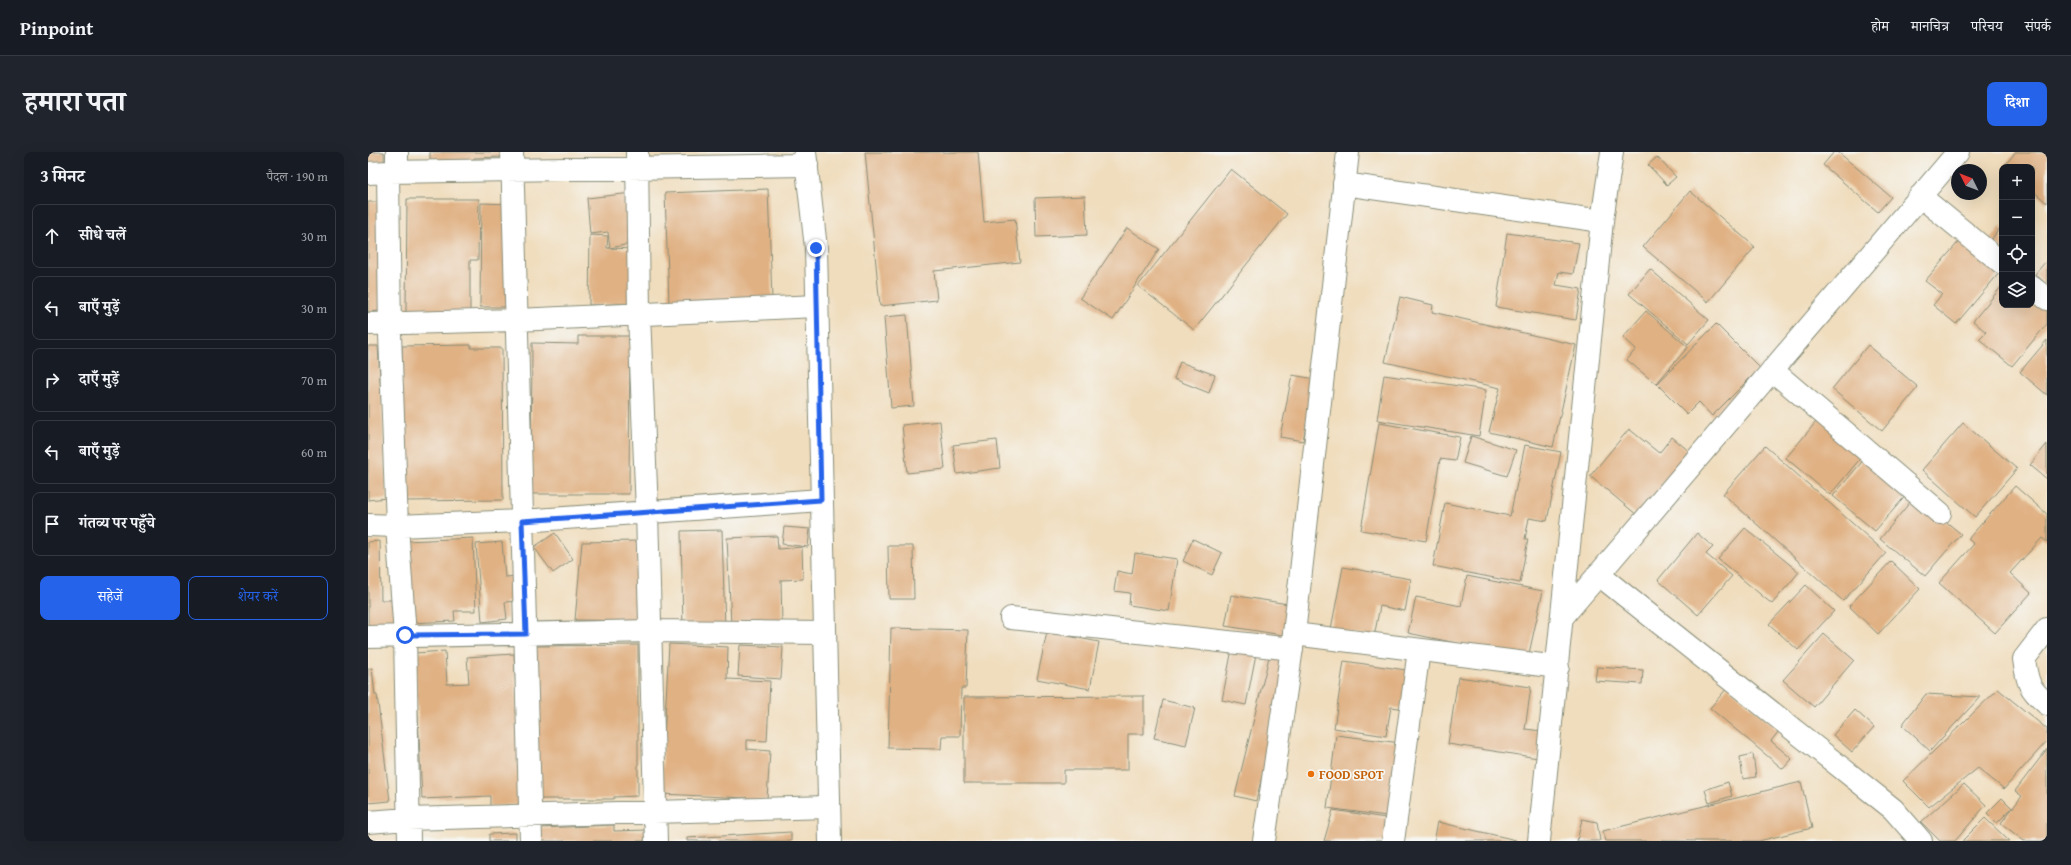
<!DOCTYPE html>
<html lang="hi">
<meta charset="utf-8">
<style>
body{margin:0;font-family:"Gentium Book Plus","Noto Serif Devanagari",serif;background:#20242c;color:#f1f3f6}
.controls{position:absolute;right:12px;top:12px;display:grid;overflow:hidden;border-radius:8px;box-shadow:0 4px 16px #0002}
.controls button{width:36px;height:36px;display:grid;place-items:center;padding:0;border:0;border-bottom:1px solid #363941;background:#171b24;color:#f1f3f6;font:20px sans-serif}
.compass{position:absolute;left:1583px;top:12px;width:36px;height:36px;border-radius:50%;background:#171b24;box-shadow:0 4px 16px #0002;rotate:312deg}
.stop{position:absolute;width:12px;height:12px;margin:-9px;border:3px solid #2563eb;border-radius:50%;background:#fff}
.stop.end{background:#2563eb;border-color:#fff;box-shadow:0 1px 4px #0008}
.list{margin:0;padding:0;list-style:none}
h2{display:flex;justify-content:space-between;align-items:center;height:52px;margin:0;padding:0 16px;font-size:17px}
h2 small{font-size:13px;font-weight:400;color:#9ea1a6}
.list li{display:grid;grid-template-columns:26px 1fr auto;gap:12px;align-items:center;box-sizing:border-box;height:64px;margin:0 8px 8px;padding:0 8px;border:1px solid #363941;border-radius:8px}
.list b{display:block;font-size:15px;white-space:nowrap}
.list em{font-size:13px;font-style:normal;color:#9ea1a6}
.actions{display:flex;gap:8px;padding:12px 16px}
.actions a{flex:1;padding:9px 0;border:1px solid #2563eb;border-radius:8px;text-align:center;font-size:14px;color:#2563eb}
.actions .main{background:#2563eb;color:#fff}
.icon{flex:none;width:22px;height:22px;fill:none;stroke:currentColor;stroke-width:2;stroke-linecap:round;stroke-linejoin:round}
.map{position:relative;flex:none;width:1679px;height:689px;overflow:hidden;border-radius:8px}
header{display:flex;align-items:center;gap:24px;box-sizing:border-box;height:56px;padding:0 20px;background:#171b24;border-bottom:1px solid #363941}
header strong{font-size:19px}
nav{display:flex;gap:22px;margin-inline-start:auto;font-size:14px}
.intro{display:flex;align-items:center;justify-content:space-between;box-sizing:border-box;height:96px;padding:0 24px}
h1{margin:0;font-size:28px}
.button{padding:10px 18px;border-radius:8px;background:#2563eb;color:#fff;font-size:14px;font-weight:700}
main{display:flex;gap:24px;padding:0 24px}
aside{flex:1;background:#171b24;border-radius:8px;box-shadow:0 4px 16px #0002}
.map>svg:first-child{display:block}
.building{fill:#e0b183}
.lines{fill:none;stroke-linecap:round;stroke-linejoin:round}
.street-casing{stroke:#888d78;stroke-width:24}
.secondary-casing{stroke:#888d78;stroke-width:24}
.street{stroke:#fff;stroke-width:22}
.secondary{stroke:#fff;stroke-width:22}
.route{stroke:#2563eb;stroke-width:5}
.food-dot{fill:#e8710a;stroke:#f6f6f2;stroke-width:1.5}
.labels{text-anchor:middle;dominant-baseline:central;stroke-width:3.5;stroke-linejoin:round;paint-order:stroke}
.food-label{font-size:13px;font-weight:bold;fill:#c56008;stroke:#f6f6f2;text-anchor:start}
</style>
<header>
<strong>Pinpoint</strong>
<nav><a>होम</a><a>मानचित्र</a><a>परिचय</a><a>संपर्क</a></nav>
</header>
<div class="intro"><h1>हमारा पता</h1><a class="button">दिशा</a></div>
<main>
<aside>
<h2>3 मिनट<small>पैदल · 190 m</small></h2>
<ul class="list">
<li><svg class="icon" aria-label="ahead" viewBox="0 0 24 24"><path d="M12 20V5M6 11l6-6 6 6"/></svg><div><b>सीधे चलें</b></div><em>30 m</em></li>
<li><svg class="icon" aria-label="left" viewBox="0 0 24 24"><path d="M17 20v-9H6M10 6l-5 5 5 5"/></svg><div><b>बाएँ मुड़ें</b></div><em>30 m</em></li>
<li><svg class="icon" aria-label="right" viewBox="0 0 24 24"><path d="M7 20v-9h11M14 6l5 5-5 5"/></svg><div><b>दाएँ मुड़ें</b></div><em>70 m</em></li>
<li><svg class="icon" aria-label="left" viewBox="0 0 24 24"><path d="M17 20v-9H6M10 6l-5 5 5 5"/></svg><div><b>बाएँ मुड़ें</b></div><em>60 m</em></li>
<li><svg class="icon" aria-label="arrive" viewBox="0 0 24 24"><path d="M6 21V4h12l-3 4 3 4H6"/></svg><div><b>गंतव्य पर पहुँचे</b></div></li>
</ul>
<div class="actions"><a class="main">सहेजें</a><a>शेयर करें</a></div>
</aside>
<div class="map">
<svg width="1679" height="689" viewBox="0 0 1679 689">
<rect width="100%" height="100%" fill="#f6f6f2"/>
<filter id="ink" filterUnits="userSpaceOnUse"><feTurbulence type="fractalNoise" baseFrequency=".025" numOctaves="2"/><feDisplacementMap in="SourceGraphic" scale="8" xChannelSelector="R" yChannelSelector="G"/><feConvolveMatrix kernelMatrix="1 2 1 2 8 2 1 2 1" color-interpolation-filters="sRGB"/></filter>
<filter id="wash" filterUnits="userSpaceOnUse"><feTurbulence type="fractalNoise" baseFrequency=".012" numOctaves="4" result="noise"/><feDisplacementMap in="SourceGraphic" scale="16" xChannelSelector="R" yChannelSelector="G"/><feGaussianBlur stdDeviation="0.9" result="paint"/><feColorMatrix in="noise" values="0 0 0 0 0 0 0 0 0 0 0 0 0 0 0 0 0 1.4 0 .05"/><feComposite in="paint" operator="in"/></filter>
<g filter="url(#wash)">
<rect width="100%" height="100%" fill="#f0ddbd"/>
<g id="blocks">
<path class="building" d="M0,0H16V11H0Z
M62,0H133V5L106,6L107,9L62,10Z
M497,0H610L616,70L647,67L652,110L566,119L569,148L512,154Z
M1466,0H1470L1523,45L1510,60L1455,13Z
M1648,0H1679V51L1664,38V15L1636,14Z
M1289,5L1308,25L1299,33L1280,13Z
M863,17L919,62L826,178L770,134Z
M400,37L404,147L301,151L297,41Z
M1322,39L1387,95L1340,150L1275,95Z
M264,41L266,91L242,96L240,80L222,82L219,46Z
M717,44L719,83L668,85L667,46Z
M39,47H111L110,108H102V159L38,160Z
M0,50H12V159L0,160Z
M113,51L142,52L140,155H112Z
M1634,73V97L1623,88Z
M759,76L791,97L745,168L712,146Z
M1139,81L1211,91L1205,122L1191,120L1188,133L1213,137L1208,168L1128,155Z
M222,83L240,84L239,96L267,97L268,151L221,153Z
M1593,87L1632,120L1588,172L1565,153L1574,142L1557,129Z
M1679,108V133L1667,122Z
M1282,117L1341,168L1320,192L1261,142Z
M1634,134V153H1664V141L1679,154V172L1644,214L1611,187L1618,180L1605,169Z
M1032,145L1065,153L1064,160L1208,193L1185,295L1121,280L1132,236L1017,210Z
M1278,159L1320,195L1288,232L1259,208L1268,197L1255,185Z
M539,163L546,254L523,256L516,165Z
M1348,172L1392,216L1344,264L1331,250L1319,262L1289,232Z
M210,184H262L261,342H163L164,191L210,192Z
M1679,188V243L1652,220Z
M103,193V196H134L135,348L35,349L34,194Z
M1500,193L1550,235L1514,279L1464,237Z
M0,194H10L19,346L0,348Z
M812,210L847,223L841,241L806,227Z
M924,223L947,227L935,289L912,285Z
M1016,223L1118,238L1111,284L1009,268Z
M1452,265L1496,302L1462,343L1418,306Z
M572,269L577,317L539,321L534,273Z
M1011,271L1092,285L1087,309L1072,307L1058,389L993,378Z
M1595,271L1649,317L1607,365L1554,318Z
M1261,277L1291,301L1304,285L1322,300L1269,363L1222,324Z
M1103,284L1148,298L1139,324L1095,311Z
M629,288L632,316L589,322L585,293Z
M1679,292V327L1662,313Z
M1157,293L1193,300L1179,369L1161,366L1157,387H1160L1152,431L1065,414L1077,351L1142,364Z
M1397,294L1518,401L1475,449L1355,342Z
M1498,305L1540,341L1507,379L1465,344Z
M1647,334L1679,362V390L1674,386L1642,421L1663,441L1627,481L1571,431L1606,392L1600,387Z
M1547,344L1593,382L1557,424L1512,387Z
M416,375L442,377L440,395L414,392Z
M1377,376L1431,420L1404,452L1350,407Z
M354,378L357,476L315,477L313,379Z
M187,381L205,407L185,421L166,395Z
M1329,381L1345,395L1338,402L1364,424L1330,463L1290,428Z
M409,384L410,397L434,395L435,427L413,428L414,472L363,474L359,386Z
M105,386L108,459H86L87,469L40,471L38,389Z
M825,387L854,401L844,423L815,409Z
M12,389L13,448H29L30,477L0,478V390Z
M269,389L272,469L207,468L214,390Z
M134,390L137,425L150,424L152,449L137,450L139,467L114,470L108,392Z
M520,394H545L546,447H521Z
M767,401L809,407L801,459L761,453L762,441L746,439L749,419L764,422Z
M1523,409L1552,437L1510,482L1481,454Z
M975,415L1043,427L1037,459L1012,454L1006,485L963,477Z
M1099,424L1175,439L1160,506L1040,481L1048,445L1093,454Z
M1438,433L1466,459L1430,498L1401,472Z
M863,443L920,452L915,483L857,474Z
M523,476L600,478L598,536H593L592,584H574L573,597L520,596Z
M679,480L731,490L722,537L669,527Z
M1456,482L1486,508L1446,555L1415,528Z
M301,492L360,495L359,527L402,529L399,589L379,588V597L402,599L399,647L293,642Z
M270,493V644L246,645V647H168V494Z
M372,493L415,495L413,527L370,524Z
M864,497L888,502L878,553L854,548Z
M77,499L79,532L101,531L99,505L146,502L154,652L122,654V644L54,647L47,501Z
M902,501L923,506L888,649L867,644Z
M976,509L1045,519L1039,557L1023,555L1018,584L966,576Z
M1229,515L1275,518L1274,532L1227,529Z
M4,516L7,543H9L22,649L0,651V517Z
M1090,525L1163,535L1157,577L1174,579L1170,606L1080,592Z
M1360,535L1411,579L1403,589L1424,607L1415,617L1342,556Z
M1630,537L1679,577V589L1636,637L1610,616L1561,655L1535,629Z
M1558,542L1612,545L1562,599L1534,573Z
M776,544V582H760V618H696V631H596V545Z
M795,548L827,556L818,593L786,586Z
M1487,558L1506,575L1484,600L1465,583Z
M968,583L1033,591L1026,665L959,656Z
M1679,597V689H1656L1633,671L1654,644L1647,639Z
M1385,602L1388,625L1375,627L1372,605Z
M1360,630L1364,644L1341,651L1337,638Z
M1433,630L1444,676L1391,689H1238L1235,679Z
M1596,632L1618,653L1587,689H1572L1553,670Z
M1634,646L1644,656L1629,671L1619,661Z
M965,658L1024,667L1021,689H956Z
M1617,666L1641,689H1594Z
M1214,667L1229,670L1232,689H1209Z
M1070,670L1148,688V689H1066Z
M246,673V679L280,678V689H173L172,676Z
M423,680V689H319V686Z
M148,681V689H121V682Z"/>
</g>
</g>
<g filter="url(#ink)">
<use href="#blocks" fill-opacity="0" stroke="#888d78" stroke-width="1"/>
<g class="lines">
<g class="street-casing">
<path id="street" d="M29,0V20
M144,0L163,689
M269,0L271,162L279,360L288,689
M0,21L20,20
M976,32L1234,69
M1552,44L1634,111
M1664,135L1679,147
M0,172L149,168L449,154
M1404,218L1572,361
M0,373L29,374L154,369L453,348
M1230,422L1525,657L1553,689
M1196,463L1590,0
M643,466L924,497
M1679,477L1656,507C1659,530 1661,537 1679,552
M926,482L1190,515
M0,485L282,479L457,481
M0,670L40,667L461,655
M41,689L37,483L29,374L22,182L20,20L439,13
M1025,689L1051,498"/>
</g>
<g class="secondary-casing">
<path id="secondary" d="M437,0L448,96L462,689
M896,689L926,482L980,0
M1171,689L1234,69L1244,0"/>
</g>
<use href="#street" class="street"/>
<use href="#secondary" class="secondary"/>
</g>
</g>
<g class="lines" filter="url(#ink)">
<path class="route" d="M37,483L158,482L154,369L453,348L448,96"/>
</g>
<circle class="food-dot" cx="943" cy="622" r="4"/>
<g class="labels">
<g class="food-label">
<text x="951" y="622">FOOD SPOT</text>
</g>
</g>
</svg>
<div class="controls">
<button>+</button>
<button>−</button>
<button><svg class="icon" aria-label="locate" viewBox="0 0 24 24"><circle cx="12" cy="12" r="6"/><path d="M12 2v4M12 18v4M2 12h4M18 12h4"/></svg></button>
<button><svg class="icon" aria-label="layers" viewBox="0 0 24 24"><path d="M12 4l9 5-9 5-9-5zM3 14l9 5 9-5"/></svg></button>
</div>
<svg class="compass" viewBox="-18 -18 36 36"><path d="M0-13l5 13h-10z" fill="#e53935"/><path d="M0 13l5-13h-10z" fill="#9ea1a6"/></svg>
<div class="stop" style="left:37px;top:483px"></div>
<div class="stop end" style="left:448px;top:96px"></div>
</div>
</main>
